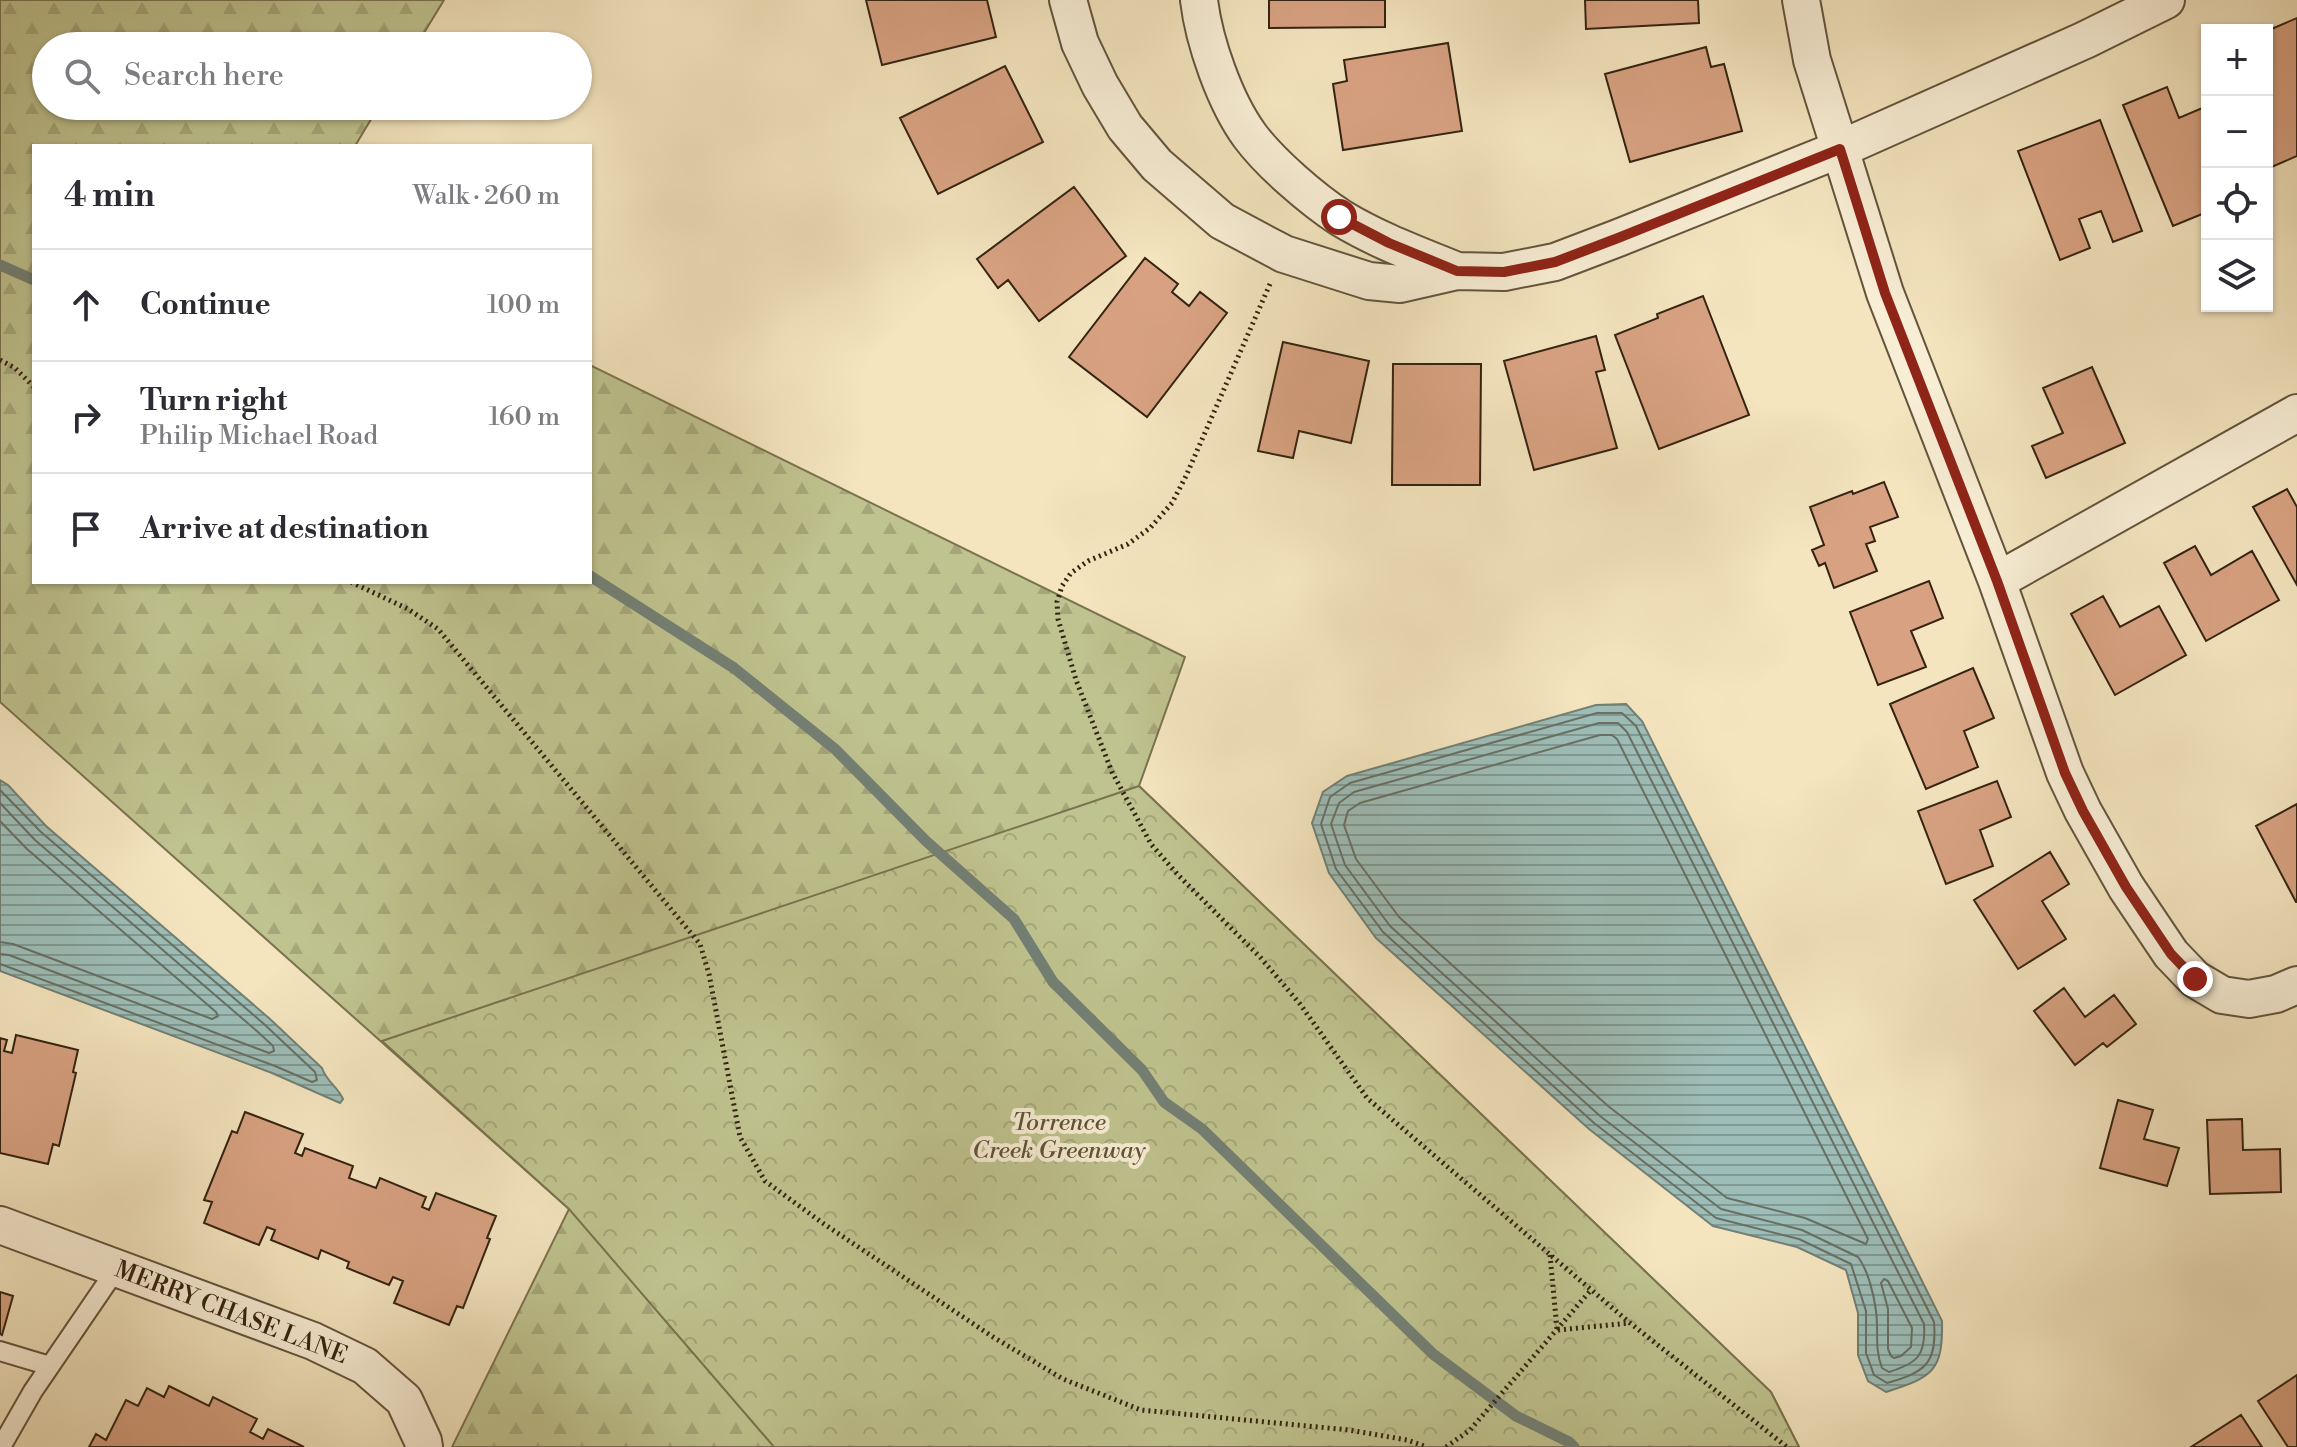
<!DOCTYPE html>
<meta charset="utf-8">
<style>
body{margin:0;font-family:"Libre Bodoni",serif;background:#f7f7f7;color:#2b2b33}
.controls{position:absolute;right:24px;top:24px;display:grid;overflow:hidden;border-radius:0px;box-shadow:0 2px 6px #0004}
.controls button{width:72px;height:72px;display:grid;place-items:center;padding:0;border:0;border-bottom:2px solid #e1e1e2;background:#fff;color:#2b2b33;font:40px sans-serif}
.stop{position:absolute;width:24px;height:24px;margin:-18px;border:6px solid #8f2418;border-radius:50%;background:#fff}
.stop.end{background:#8f2418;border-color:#fff;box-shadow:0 2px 8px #0008}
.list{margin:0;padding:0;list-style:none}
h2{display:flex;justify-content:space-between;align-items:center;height:104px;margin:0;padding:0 32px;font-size:34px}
h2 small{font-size:26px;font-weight:400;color:#7c7c81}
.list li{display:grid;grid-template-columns:52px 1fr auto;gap:24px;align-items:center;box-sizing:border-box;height:112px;padding:0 32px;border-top:2px solid #e1e1e2}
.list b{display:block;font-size:30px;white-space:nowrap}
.list p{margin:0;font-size:26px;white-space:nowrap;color:#7c7c81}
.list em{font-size:26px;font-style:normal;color:#7c7c81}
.icon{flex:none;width:44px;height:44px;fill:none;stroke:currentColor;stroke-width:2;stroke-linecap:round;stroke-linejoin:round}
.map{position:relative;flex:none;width:2297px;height:1447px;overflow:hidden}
.search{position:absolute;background:#fff;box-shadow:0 2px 6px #0004;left:32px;top:32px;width:560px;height:88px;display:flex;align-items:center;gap:20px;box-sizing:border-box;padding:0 28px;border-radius:44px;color:#7c7c81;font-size:30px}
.panel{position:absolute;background:#fff;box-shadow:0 2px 6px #0004;left:32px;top:144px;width:560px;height:440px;border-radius:0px}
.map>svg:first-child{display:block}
.forest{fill:url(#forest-firs);stroke:#7a7350;stroke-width:2}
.park{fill:url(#park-crowns);stroke:#7a7350;stroke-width:2}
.water{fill:url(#water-rules);stroke:#738075;stroke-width:2}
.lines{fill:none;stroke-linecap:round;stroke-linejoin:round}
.shore{stroke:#687064;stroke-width:2}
.stream{stroke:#738075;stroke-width:11}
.building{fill:#d8a282;stroke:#342311;stroke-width:2}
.service-casing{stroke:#64543c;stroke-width:22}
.minor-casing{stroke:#64543c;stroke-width:40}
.path{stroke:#342311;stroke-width:5;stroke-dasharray:2 4;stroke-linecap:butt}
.service{stroke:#f8eed5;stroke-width:18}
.minor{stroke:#f8eed5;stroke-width:36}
.route{stroke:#8f2418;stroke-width:10}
.labels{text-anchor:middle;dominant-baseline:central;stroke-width:8;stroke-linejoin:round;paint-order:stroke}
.park-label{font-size:24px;font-style:italic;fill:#5e5337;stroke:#f8eed5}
.street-label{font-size:24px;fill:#342311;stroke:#f8eed5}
</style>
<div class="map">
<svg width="2297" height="1447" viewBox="0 0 2297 1447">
<defs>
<pattern id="forest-firs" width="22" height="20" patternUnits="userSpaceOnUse" patternTransform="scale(2)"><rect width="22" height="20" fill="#bfc38f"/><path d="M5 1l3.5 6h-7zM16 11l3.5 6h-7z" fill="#a5a77a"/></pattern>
<pattern id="park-crowns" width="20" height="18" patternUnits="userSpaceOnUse" patternTransform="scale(2)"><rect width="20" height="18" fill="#bfc38f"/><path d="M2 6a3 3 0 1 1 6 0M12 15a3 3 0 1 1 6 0" fill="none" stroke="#a5a77a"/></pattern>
<pattern id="water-rules" width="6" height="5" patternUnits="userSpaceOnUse" patternTransform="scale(2)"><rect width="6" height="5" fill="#9dbeb8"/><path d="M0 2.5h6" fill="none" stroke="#819a94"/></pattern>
</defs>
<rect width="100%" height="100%" fill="#f4e5bf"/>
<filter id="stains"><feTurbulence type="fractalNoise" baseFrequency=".0025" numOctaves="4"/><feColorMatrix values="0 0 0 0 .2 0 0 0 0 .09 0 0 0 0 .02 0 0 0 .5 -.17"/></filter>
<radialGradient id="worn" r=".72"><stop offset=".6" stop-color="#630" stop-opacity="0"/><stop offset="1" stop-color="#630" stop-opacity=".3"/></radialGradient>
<path class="forest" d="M0,0H444L416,46H46V106H379L355,146H34V582H590V365L1185,657L1139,786L1771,1392L1799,1447H452L569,1209L0,702Z"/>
<path class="park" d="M1139,786L1771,1392L1799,1447H774L569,1209L382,1041Z"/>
<path class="water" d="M1626,704L1642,721L1942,1321C1943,1371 1933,1377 1886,1392L1868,1381L1858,1355V1313L1846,1270L1797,1247L1713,1226L1589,1129L1376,938L1329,873L1312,823L1323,792L1347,776L1596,705Z
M0,780L8,785L46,826L270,1019L322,1068C326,1081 338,1087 343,1099L340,1103L272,1073L0,971Z"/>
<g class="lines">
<path class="shore" d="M1597,713H1622L1636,726L1934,1322C1937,1363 1926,1372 1887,1383L1874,1375L1866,1353V1311L1851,1264L1799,1239L1716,1218L1594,1123L1383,932L1336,869L1321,824L1330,797L1350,783Z
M1599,723H1618L1627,732L1924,1324C1926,1355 1918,1363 1889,1372L1882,1368C1874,1347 1879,1332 1876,1311C1874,1295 1868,1270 1858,1257L1802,1230L1721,1209L1600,1116L1390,926L1345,865L1331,824L1339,803L1354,792Z
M1600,735H1612L1617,739L1868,1239L1866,1244L1805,1218L1727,1198L1608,1106L1399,917L1356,859L1344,825L1348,811L1360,803Z
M0,790L41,832L264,1024L315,1072L317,1080L312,1082L275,1066L0,964
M0,803L35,840L258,1032L273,1046L274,1051L269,1053L9,955L0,954
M0,821L27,849L216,1012L218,1016L212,1019L13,944L0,942
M1884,1279L1888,1281L1912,1328L1911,1347L1901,1356L1894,1358L1891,1356L1888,1349V1309L1881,1283Z"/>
<path class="stream" d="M0,265L34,280
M590,576L734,668L835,749L926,841L1014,919L1053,982L1142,1070L1164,1102L1202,1129L1433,1354L1516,1416L1569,1442L1574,1447"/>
</g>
<path class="building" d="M866,0H987L996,37L882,65Z
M1269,0H1385V27L1269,28Z
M1585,0H1698L1699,23L1586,29Z
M2297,18V156L2267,169V31Z
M1448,43L1462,131L1343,150L1333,84L1347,81L1344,60Z
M1706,47L1711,67L1724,64L1742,131L1630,162L1605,74Z
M1005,66L1043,142L938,194L900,118Z
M2167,87L2179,118L2207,106V212L2173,226L2123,105Z
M2100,120L2142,231L2113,242L2101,211L2079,219L2090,248L2060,260L2018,151Z
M1074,187L1126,256L1039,321L1008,280L998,288L977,259Z
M1145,258L1178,284L1172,292L1189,306L1200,292L1227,313L1147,417L1069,357Z
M1703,296L1749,415L1659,449L1615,335L1658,318L1657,314Z
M1596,336L1605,370L1596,372L1617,448L1534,470L1504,361Z
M1283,342L1369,361L1351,443L1299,431L1293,458L1258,451Z
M1393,364H1481L1480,485H1392Z
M2092,367L2125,443L2046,478L2032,446L2063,433L2043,388Z
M1884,482L1898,517L1870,527L1875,541L1866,544L1877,571L1834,588L1825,563L1819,566L1812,550L1824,545L1810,507L1852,491L1853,494Z
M2287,489L2297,507V585L2253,507Z
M2195,546L2211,575L2252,551L2279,600L2206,641L2164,563Z
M1929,581L1943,618L1911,631L1926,667L1878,685L1850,612Z
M2103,596L2120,627L2159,606L2186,655L2115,695L2071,614Z
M1973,668L1994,718L1964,731L1978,767L1926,789L1890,704Z
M1997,781L2011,817L1980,830L1993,866L1946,884L1918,811Z
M2297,804V902H2296L2256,826Z
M2050,852L2069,884L2042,901L2066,939L2018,969L1974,900Z
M2064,988L2085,1017L2114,995L2136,1024L2107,1047L2103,1043L2075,1065L2034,1011Z
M16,1035L78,1050L73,1072L76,1073L59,1146L53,1144L48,1164L0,1153V1038L7,1040L4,1051L12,1053Z
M2118,1100L2153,1110L2144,1139L2179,1148L2167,1186L2100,1168Z
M245,1112L303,1134L295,1153L302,1156L305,1148L353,1166L349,1178L376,1188L380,1178L426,1197L422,1207L429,1210L436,1193L496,1216L487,1238L490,1239L463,1308L457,1306L449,1325L394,1303L403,1281L393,1277L389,1285L347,1268L349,1262L321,1250L318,1259L271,1240L275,1230L267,1227L259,1245L204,1223L212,1202L204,1200L232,1131L237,1133Z
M2242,1119L2243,1150L2280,1149L2281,1192L2210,1194L2207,1120Z
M0,1292L13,1296L2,1335L0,1334Z
M2297,1375V1447H2288L2258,1401Z
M169,1386L209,1406L213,1397L257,1419L250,1432L263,1439L268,1429L304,1447H89L96,1434L106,1440L126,1400L138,1406L147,1388L164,1397Z
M2241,1415L2262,1447H2191Z"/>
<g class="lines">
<g class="service-casing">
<path id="service" d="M0,1351L50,1366
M1,1447L33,1391L117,1268"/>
</g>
<g class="minor-casing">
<path id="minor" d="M1068,0L1080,43L1100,85L1125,127L1157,165L1222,221L1284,254L1369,281L1400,284L1457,271L1504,272L1555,262L1618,238L1840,149L1812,60L1801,0
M1199,0C1204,42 1225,102 1250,136C1270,163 1313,200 1341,218C1377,240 1418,255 1457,271
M2166,0L2085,40L1840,149L1885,293L1997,581L2065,773L2083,811L2126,887L2171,954L2195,979L2222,995L2249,999L2276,994L2297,985
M1997,581L2297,413
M0,1225L313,1341L365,1366L404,1400L423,1441L424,1447"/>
</g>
<path class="path" d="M1270,284L1186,476L1172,503L1150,528L1128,544L1088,561L1071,573L1062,586L1057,602L1058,619L1076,680L1112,772L1151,844L1178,875L1260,957L1300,1004L1367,1098L1630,1323L1787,1447
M0,360L15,368L34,387
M351,582L408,609L438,629L700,944L709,974L740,1137L765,1181L824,1224L993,1337L1063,1379L1141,1410L1349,1430L1407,1440L1427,1447
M1550,1255L1557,1329
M1558,1330L1630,1323
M1446,1447L1470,1430L1591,1290"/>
<use href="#service" class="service"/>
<use href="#minor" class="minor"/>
</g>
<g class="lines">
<path class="route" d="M1339,217L1389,243L1457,271L1504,272L1555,262L1618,238L1840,149L1885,293L1997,581L2065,773L2083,811L2126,887L2171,954L2195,979"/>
</g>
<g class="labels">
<g class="park-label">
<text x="1059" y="1123">Torrence<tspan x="1059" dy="28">Creek Greenway</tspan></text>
</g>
<g class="street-label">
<text transform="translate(231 1313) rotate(21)">MERRY CHASE LANE</text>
</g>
</g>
<rect width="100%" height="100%" filter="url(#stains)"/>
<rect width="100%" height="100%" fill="url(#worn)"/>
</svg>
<div class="controls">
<button>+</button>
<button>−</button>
<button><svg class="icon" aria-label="locate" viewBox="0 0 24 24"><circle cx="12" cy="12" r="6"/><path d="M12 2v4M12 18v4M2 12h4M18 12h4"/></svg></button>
<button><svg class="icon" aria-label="layers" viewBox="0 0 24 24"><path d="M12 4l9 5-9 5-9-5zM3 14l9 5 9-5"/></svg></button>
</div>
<div class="stop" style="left:1339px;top:217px"></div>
<div class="stop end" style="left:2195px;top:979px"></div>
<div class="search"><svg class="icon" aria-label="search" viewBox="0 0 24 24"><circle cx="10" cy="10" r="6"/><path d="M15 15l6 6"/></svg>Search here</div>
<section class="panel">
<h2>4 min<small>Walk · 260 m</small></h2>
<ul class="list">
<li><svg class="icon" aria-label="ahead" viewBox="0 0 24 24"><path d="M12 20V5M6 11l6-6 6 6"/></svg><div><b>Continue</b></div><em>100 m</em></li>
<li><svg class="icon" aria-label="right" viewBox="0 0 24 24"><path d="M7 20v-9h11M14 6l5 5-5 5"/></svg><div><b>Turn right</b><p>Philip Michael Road</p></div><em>160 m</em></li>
<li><svg class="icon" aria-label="arrive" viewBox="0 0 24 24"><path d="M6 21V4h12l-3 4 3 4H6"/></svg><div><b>Arrive at destination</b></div></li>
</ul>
</section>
</div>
